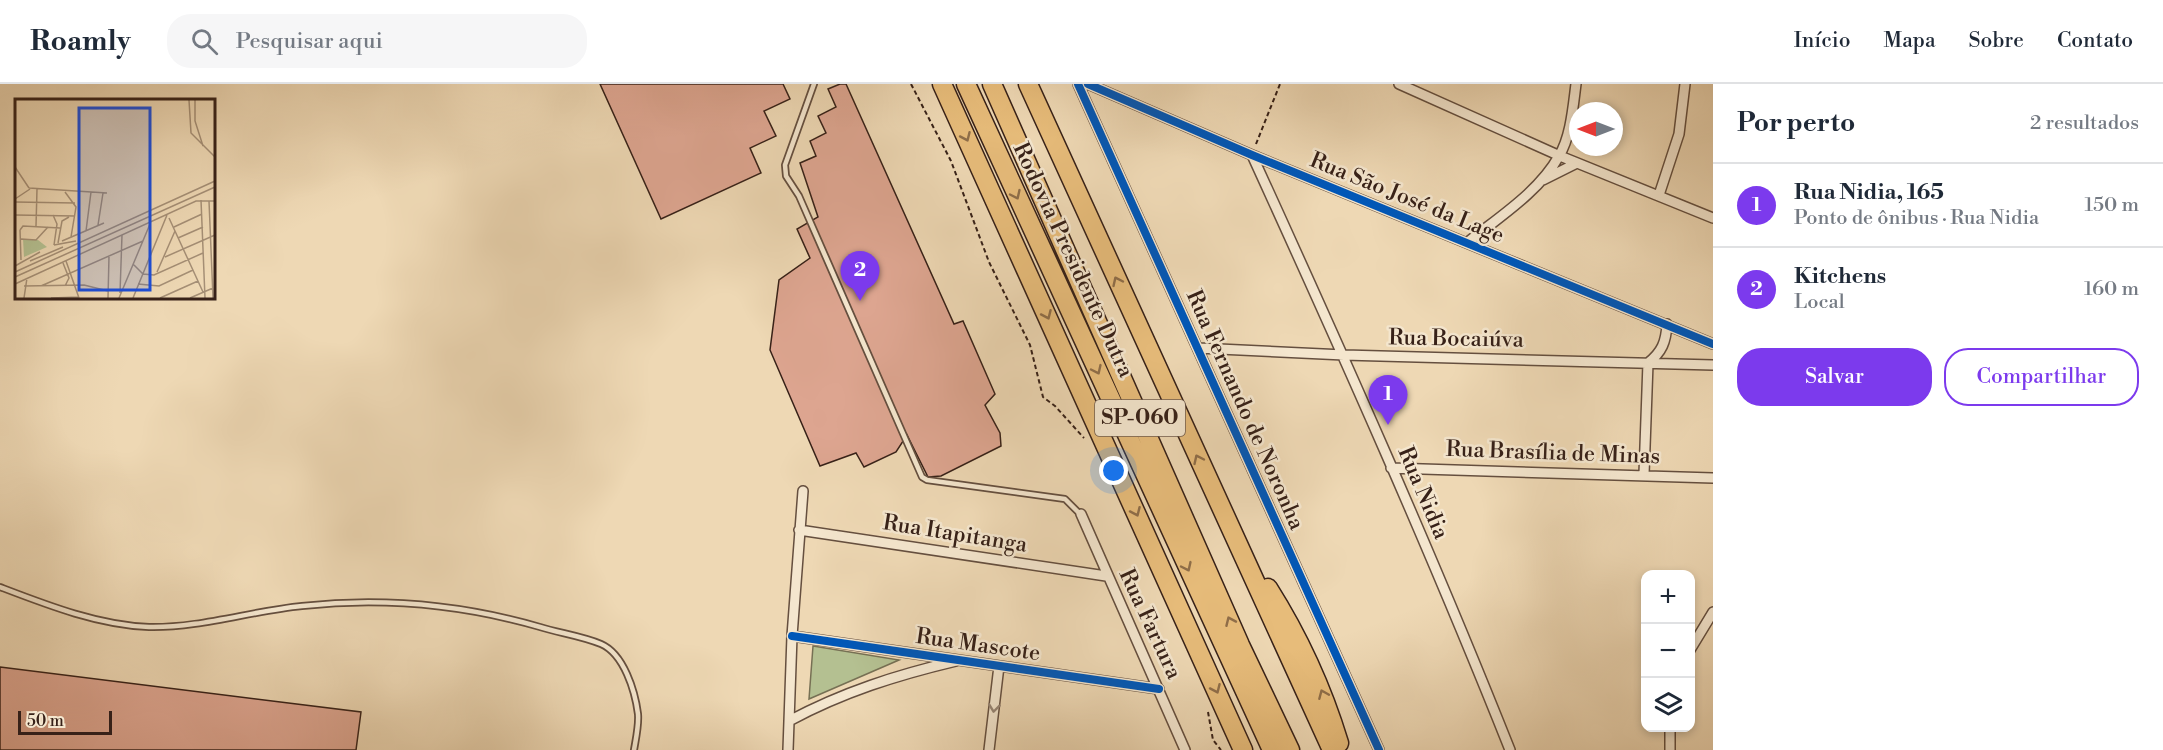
<!DOCTYPE html>
<html lang="pt">
<meta charset="utf-8">
<style>
body{margin:0;font-family:"Libre Bodoni",serif;background:#f6f6f7;color:#1f2937}
.controls{position:absolute;right:18px;bottom:18px;display:grid;overflow:hidden;border-radius:12px;box-shadow:0 3px 9px #0003}
.controls button{width:54px;height:54px;display:grid;place-items:center;padding:0;border:0;border-bottom:2px solid #e0e1e3;background:#fff;color:#1f2937;font:30px sans-serif}
.compass{position:absolute;left:1569px;top:18px;width:54px;height:54px;border-radius:50%;background:#fff;box-shadow:0 3px 9px #0003;rotate:270deg}
.scale{position:absolute;left:18px;bottom:15px;width:94px;box-sizing:border-box;padding-left:6px;border:3px solid #372118;border-top:0;font-size:16px;line-height:21px;white-space:nowrap;color:#372118;-webkit-text-stroke:4px #f4e6ce;paint-order:stroke}
.you{position:absolute;left:1114px;top:387px;width:21px;height:21px;margin:-15px;border:4px solid #fff;border-radius:50%;background:#1a73e8;box-shadow:0 0 0 9px #1a73e833}
.badge{display:grid;place-items:center;width:39px;height:39px;border-radius:50%;background:#7c3aed;color:#fff;font-size:20px;font-weight:700}
.pin{position:absolute;translate:-50% -50px;filter:drop-shadow(0 2px 3px #0008)}
.pin::after{content:'';position:absolute;top:32px;width:21px;height:18px;background:inherit;clip-path:polygon(0 0,100% 0,50% 100%)}
.list{margin:0;padding:0;list-style:none}
h2{display:flex;justify-content:space-between;align-items:center;height:78px;margin:0;padding:0 24px;font-size:26px}
h2 small{font-size:20px;font-weight:400;color:#747a83}
.list li{display:grid;grid-template-columns:39px 1fr auto;gap:18px;align-items:center;box-sizing:border-box;height:84px;padding:0 24px;border-top:2px solid #e0e1e3}
.list b{display:block;font-size:22px;white-space:nowrap}
.list p{margin:0;font-size:20px;white-space:nowrap;color:#747a83}
.list em{font-size:20px;font-style:normal;color:#747a83}
.actions{display:flex;gap:12px;padding:18px 24px}
.actions a{flex:1;padding:14px 0;border:2px solid #7c3aed;border-radius:24px;text-align:center;font-size:21px;color:#7c3aed}
.actions .main{background:#7c3aed;color:#fff}
.icon{flex:none;width:33px;height:33px;fill:none;stroke:currentColor;stroke-width:2;stroke-linecap:round;stroke-linejoin:round}
.map{position:relative;flex:none;width:1713px;height:666px;overflow:hidden}
header{display:flex;align-items:center;gap:36px;box-sizing:border-box;height:84px;padding:0 30px;background:#fff;border-bottom:2px solid #e0e1e3}
header strong{font-size:28px}
nav{display:flex;gap:33px;margin-inline-start:auto;font-size:21px}
.search{width:420px;height:54px;background:#f6f6f7;display:flex;align-items:center;gap:15px;box-sizing:border-box;padding:0 21px;border-radius:24px;color:#747a83;font-size:22px}
main{display:flex}
aside{flex:1;background:#fff}
.map>svg:first-child{display:block}
.green{fill:#b4c091;stroke:#767054;stroke-width:1.5}
.building{fill:#dda590;stroke:#372118;stroke-width:1.5}
.lines{fill:none;stroke-linecap:round;stroke-linejoin:round}
.service-casing{stroke:#654f3f;stroke-width:8}
.minor-casing{stroke:#654f3f;stroke-width:12}
.motorway-casing{stroke:#372118;stroke-width:21}
.path{stroke:#372118;stroke-width:2;stroke-dasharray:4.5 3;stroke-linecap:butt}
.service{stroke:#f4e6ce;stroke-width:4.5}
.minor{stroke:#f4e6ce;stroke-width:9}
.motorway{stroke:#e7bc7a;stroke-width:18}
.cycleway-casing{stroke:#f4e6ce;stroke-width:11}
.cycleway{stroke:#0057b8;stroke-width:8}
.oneway{stroke:#8f6e49}
.oneway2{stroke:#968473}
.labels{text-anchor:middle;dominant-baseline:central;stroke-width:5;stroke-linejoin:round;paint-order:stroke}
.shield{fill:#f4e6ce;stroke:#705c4f;stroke-width:1.5}
.shield-label{font-size:21px;font-weight:bold;fill:#372118}
.street-label{font-size:22px;fill:#372118;stroke:#f4e6ce}
.inset-road{fill:none;stroke:#a58f76;stroke-width:1.5}
.view{fill:#1d4ed8;fill-opacity:0.15;stroke:#1d4ed8;stroke-width:3}
.inset-edge{fill:none;stroke:#372118;stroke-width:3}
</style>
<header>
<strong>Roamly</strong>
<div class="search"><svg class="icon" aria-label="search" viewBox="0 0 24 24"><circle cx="10" cy="10" r="6"/><path d="M15 15l6 6"/></svg>Pesquisar aqui</div>
<nav><a>Início</a><a>Mapa</a><a>Sobre</a><a>Contato</a></nav>
</header>
<main>
<div class="map">
<svg width="1713" height="666" viewBox="0 0 1713 666">
<rect width="100%" height="100%" fill="#eed8b4"/>
<filter id="stains"><feTurbulence type="fractalNoise" baseFrequency=".00333" numOctaves="4"/><feColorMatrix values="0 0 0 0 .2 0 0 0 0 .09 0 0 0 0 .02 0 0 0 .5 -.17"/></filter>
<radialGradient id="worn" r=".72"><stop offset=".6" stop-color="#630" stop-opacity="0"/><stop offset="1" stop-color="#630" stop-opacity=".3"/></radialGradient>
<path class="green" d="M813,562L899,576L809,615Z"/>
<path class="building" d="M600,0H783L790,15L764,27L776,52L750,64L761,89L661,135Z
M840,0H846L954,240L963,237L995,310L985,321L1000,349L1001,362L941,392L928,393L907,351L896,368L864,383L856,369L820,382L770,266L779,196L810,174L797,145L818,133L800,79L816,72L810,57L826,49L818,32L836,23L828,5Z
M0,583L361,628L356,666H0Z"/>
<g class="lines">
<g class="service-casing">
<path id="service" d="M814,0L785,81L786,92L799,112L922,393L927,396L1065,415L1080,430
M0,503C47,521 98,541 149,543C200,544 251,527 302,522C384,513 460,520 540,543C559,549 582,552 601,560C624,570 635,607 638,630C639,641 636,654 634,666"/>
</g>
<g class="minor-casing">
<path id="minor" d="M1078,0L1379,666
M1088,0L1252,71L1713,260
M1399,0L1560,72L1713,134
M1252,71C1342,268 1430,465 1510,666
M1543,96L1577,79
M1659,111L1679,50L1685,0
M1468,158C1499,133 1539,108 1559,72C1571,52 1573,23 1576,0
M1198,264L1344,271L1713,281
M1391,384L1713,394
M1644,390L1648,279C1662,268 1666,258 1667,240
M1081,430L1185,666
M799,446L1106,492
M792,552L1159,605
M1690,566L1713,528
M789,637C843,608 897,591 956,577
M1670,644V666
M788,666L792,552L803,407
M989,666L999,582"/>
</g>
<g class="motorway-casing">
<path id="motorway" d="M942,0L1243,666
M966,0L1272,666
M992,0L1240,561L1290,666
M1028,0L1332,666
M1268,504C1299,553 1322,603 1339,659"/>
</g>
<path class="path" d="M911,0L951,77L989,178L1030,261L1043,313L1055,322L1084,354
M1256,60L1280,0
M1208,628L1213,656L1221,666"/>
<use href="#service" class="service"/>
<use href="#minor" class="minor"/>
<use href="#motorway" class="motorway"/>
<g class="cycleway-casing">
<path id="cycleway" d="M1078,0L1379,666
M1088,0L1252,71L1713,260
M792,552L1159,605"/>
</g>
<use href="#cycleway" class="cycleway"/>
</g>
<defs><path id="oneway-chevron" d="M-2-3.5L2.5 0L-2 3.5" fill="none" stroke-width="1.6" stroke-linecap="round" stroke-linejoin="round" transform="scale(1.5)"/></defs>
<g class="oneway">
<use href="#oneway-chevron" transform="translate(966 53) rotate(66)"/>
<use href="#oneway-chevron" transform="translate(1016 111) rotate(65)"/>
<use href="#oneway-chevron" transform="translate(1117 197) rotate(-115)"/>
<use href="#oneway-chevron" transform="translate(1047 231) rotate(66)"/>
<use href="#oneway-chevron" transform="translate(1097 286) rotate(65)"/>
<use href="#oneway-chevron" transform="translate(1198 375) rotate(-115)"/>
<use href="#oneway-chevron" transform="translate(1136 428) rotate(66)"/>
<use href="#oneway-chevron" transform="translate(1187 483) rotate(65)"/>
<use href="#oneway-chevron" transform="translate(1230 537) rotate(-114)"/>
<use href="#oneway-chevron" transform="translate(1216 605) rotate(66)"/>
<use href="#oneway-chevron" transform="translate(1323 610) rotate(-113)"/>
</g>
<use class="oneway2" href="#oneway-chevron" transform="translate(994 624) rotate(97)"/>
<g class="labels">
<rect class="shield" x="1095" y="316" width="90" height="36" rx="4.5"/>
<g class="shield-label">
<text x="1140" y="334">SP-060</text>
</g>
<g class="street-label">
<text transform="translate(1407 114) rotate(22)">Rua São José da Lage</text>
<text transform="translate(1073 176) rotate(65)">Rodovia Presidente Dutra</text>
<text transform="translate(1456 255) rotate(1)">Rua Bocaiúva</text>
<text transform="translate(1245 326) rotate(66)">Rua Fernando de Noronha</text>
<text transform="translate(1553 369) rotate(2)">Rua Brasília de Minas</text>
<text transform="translate(1423 409) rotate(67)">Rua Nidia</text>
<text transform="translate(955 450) rotate(9)">Rua Itapitanga</text>
<text transform="translate(1150 540) rotate(65)">Rua Fartura</text>
<text transform="translate(978 561) rotate(8)">Rua Mascote</text>
</g>
</g>
<g transform="translate(15 15)">
<rect width="200" height="200" fill="#eed8b4"/>
<path d="M8,140L23,141L32,148L9,158Z" fill="#b4c091"/>
<path class="inset-road" d="M174,1L176,34L200,58M180,1V22L188,47M0,68L14,89M14,89L92,94M50,93L61,108L56,138M0,100L15,90M186,101L190,199M194,102L198,199M0,103L60,104M0,116L60,117M38,116L42,125L39,146M154,119L188,193M83,126L88,94M21,127L22,90M159,128L187,115M5,131L8,127L45,129M5,131L6,161M71,132L76,93M163,139L188,128M6,140L21,141L33,128M47,142L89,124M43,144L47,122L54,118M39,146L61,142M150,158L200,136M15,162L48,148M51,162L64,199M48,164L54,179L50,187M118,165L128,175L139,176L188,154M0,167L25,153M0,173L200,82M142,173L160,132M0,178L200,88M0,185L181,102H200M123,185L144,187L178,171M9,187L69,186L93,192M26,187L128,142M105,194L107,136M9,199L12,179M36,199L64,198M93,199L94,157M104,199L135,125M118,199L152,116M145,199L183,182M175,199L198,189"/>
<path class="view" d="M64,9H135V191H64Z"/>
<rect width="200" height="200" class="inset-edge"/>
</g>
<rect width="100%" height="100%" filter="url(#stains)"/>
<rect width="100%" height="100%" fill="url(#worn)"/>
</svg>
<div class="controls">
<button>+</button>
<button>−</button>
<button><svg class="icon" aria-label="layers" viewBox="0 0 24 24"><path d="M12 4l9 5-9 5-9-5zM3 14l9 5 9-5"/></svg></button>
</div>
<svg class="compass" viewBox="-18 -18 36 36"><path d="M0-13l5 13h-10z" fill="#e53935"/><path d="M0 13l5-13h-10z" fill="#747a83"/></svg>
<div class="scale">50 m</div>
<div class="you"></div>
<div class="pin badge" style="left:1388px;top:341px">1</div>
<div class="pin badge" style="left:860px;top:217px">2</div>
</div>
<aside>
<h2>Por perto<small>2 resultados</small></h2>
<ul class="list">
<li><span class="badge">1</span><div><b>Rua Nidia, 165</b><p>Ponto de ônibus · Rua Nidia</p></div><em>150 m</em></li>
<li><span class="badge">2</span><div><b>Kitchens</b><p>Local</p></div><em>160 m</em></li>
</ul>
<div class="actions"><a class="main">Salvar</a><a>Compartilhar</a></div>
</aside>
</main>
